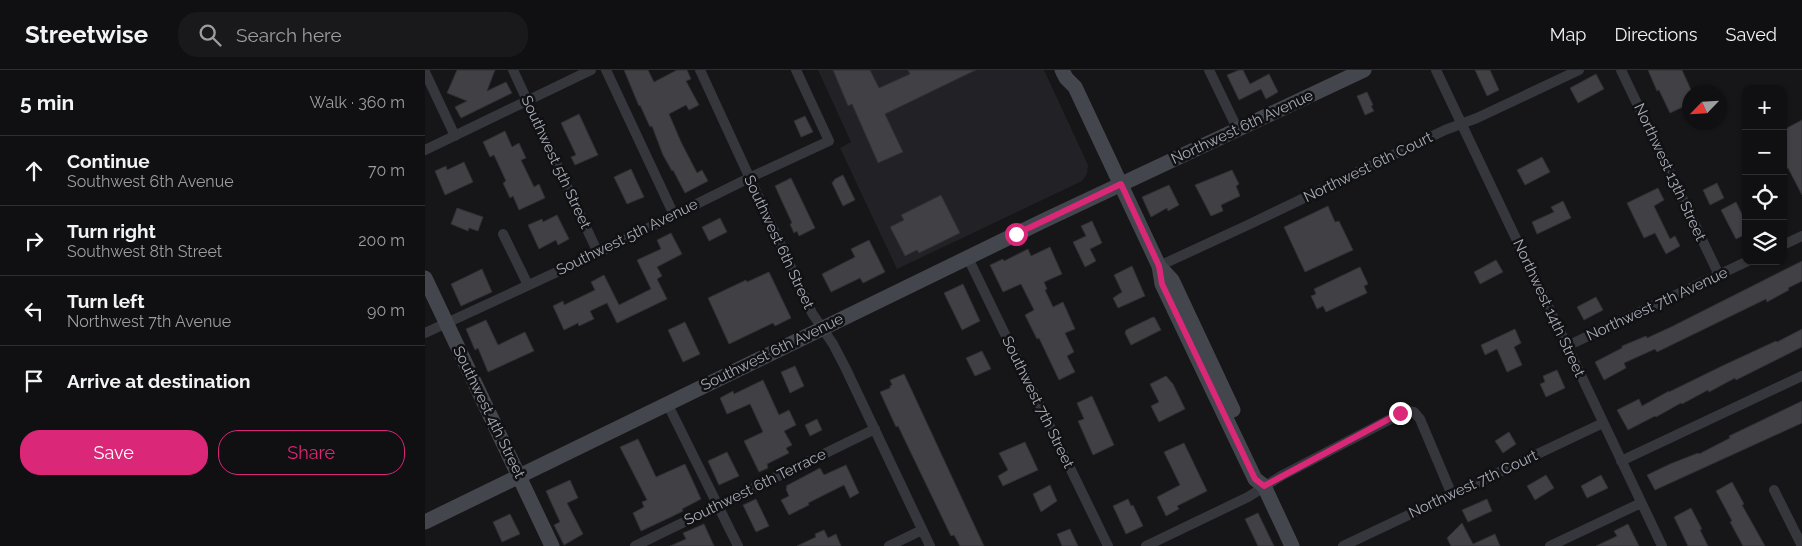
<!DOCTYPE html>
<meta charset="utf-8">
<style>
body{margin:0;font-family:Raleway,sans-serif;background:#19191b;color:#f1f3f6}
.controls{position:absolute;right:15px;top:15px;display:grid;overflow:hidden;border-radius:10px;box-shadow:0 1px 4px #0004}
.controls button{width:45px;height:45px;display:grid;place-items:center;padding:0;border:0;border-bottom:1px solid #303032;background:#101012;color:#f1f3f6;font:25px sans-serif}
.compass{position:absolute;left:1257px;top:15px;width:45px;height:45px;border-radius:50%;background:#101012;box-shadow:0 1px 4px #0004;rotate:245deg}
.stop{position:absolute;width:15px;height:15px;margin:-11px;border:4px solid #db2777;border-radius:50%;background:#fff}
.stop.end{background:#db2777;border-color:#fff;box-shadow:0 1px 5px #0008}
.list{margin:0;padding:0;list-style:none}
h2{display:flex;justify-content:space-between;align-items:center;height:65px;margin:0;padding:0 20px;font-size:21px}
h2 small{font-size:16px;font-weight:400;color:#9c9d9f}
.list li{display:grid;grid-template-columns:32px 1fr auto;gap:15px;align-items:center;box-sizing:border-box;height:70px;padding:0 20px;border-top:1px solid #303032}
.list b{display:block;font-size:19px;white-space:nowrap}
.list p{margin:0;font-size:16px;white-space:nowrap;color:#9c9d9f}
.list em{font-size:16px;font-style:normal;color:#9c9d9f}
.actions{display:flex;gap:10px;padding:15px 20px}
.actions a{flex:1;padding:11px 0;border:1px solid #db2777;border-radius:20px;text-align:center;font-size:18px;color:#db2777}
.actions .main{background:#db2777;color:#fff}
.icon{flex:none;width:28px;height:28px;fill:none;stroke:currentColor;stroke-width:2;stroke-linecap:round;stroke-linejoin:round}
.map{position:relative;flex:none;width:1377px;height:476px;overflow:hidden}
header{display:flex;align-items:center;gap:30px;box-sizing:border-box;height:70px;padding:0 25px;background:#101012;border-bottom:1px solid #303032}
header strong{font-size:24px}
nav{display:flex;gap:28px;margin-inline-start:auto;font-size:18px}
.search{width:350px;height:45px;background:#19191b;display:flex;align-items:center;gap:12px;box-sizing:border-box;padding:0 18px;border-radius:20px;color:#9c9d9f;font-size:19px}
main{display:flex}
aside{flex:1;background:#101012}
.map>svg:first-child{display:block}
.built{fill:#222125}
.building{fill:#404045;stroke:#302f34}
.lines{fill:none;stroke-linecap:round;stroke-linejoin:round}
.street{stroke:#36373d;stroke-width:10}
.secondary{stroke:#44464d;stroke-width:15}
.route{stroke:#db2777;stroke-width:6}
.labels{text-anchor:middle;dominant-baseline:central;stroke-width:5;stroke-linejoin:round;paint-order:stroke}
.street-label{font-size:15px;fill:#a7acb8;stroke:#111113}
</style>
<header>
<strong>Streetwise</strong>
<div class="search"><svg class="icon" aria-label="search" viewBox="0 0 24 24"><circle cx="10" cy="10" r="6"/><path d="M15 15l6 6"/></svg>Search here</div>
<nav><a>Map</a><a>Directions</a><a>Saved</a></nav>
</header>
<main>
<aside>
<h2>5 min<small>Walk · 360 m</small></h2>
<ul class="list">
<li><svg class="icon" aria-label="ahead" viewBox="0 0 24 24"><path d="M12 20V5M6 11l6-6 6 6"/></svg><div><b>Continue</b><p>Southwest 6th Avenue</p></div><em>70 m</em></li>
<li><svg class="icon" aria-label="right" viewBox="0 0 24 24"><path d="M7 20v-9h11M14 6l5 5-5 5"/></svg><div><b>Turn right</b><p>Southwest 8th Street</p></div><em>200 m</em></li>
<li><svg class="icon" aria-label="left" viewBox="0 0 24 24"><path d="M17 20v-9H6M10 6l-5 5 5 5"/></svg><div><b>Turn left</b><p>Northwest 7th Avenue</p></div><em>90 m</em></li>
<li><svg class="icon" aria-label="arrive" viewBox="0 0 24 24"><path d="M6 21V4h12l-3 4 3 4H6"/></svg><div><b>Arrive at destination</b></div></li>
</ul>
<div class="actions"><a class="main">Save</a><a>Share</a></div>
</aside>
<div class="map">
<svg width="1377" height="476" viewBox="0 0 1377 476">
<rect width="100%" height="100%" fill="#161618"/>
<path class="built" d="M393,0H619L663,95L662,104L657,111L472,199L415,78L426,72Z"/>
<path class="building" d="M32,0H70L62,21L81,12L87,23L36,48L30,37L42,31L22,23Z
M199,0H223L229,12L252,0H262L266,9L261,11L274,35L264,40L261,35L244,44L256,72L272,103L277,100L283,111L260,123L248,100L247,101L238,85L227,56L225,57L215,35L214,36Z
M408,0H445L454,18L485,4L483,0H551L460,44L478,82L453,93L427,34L423,36Z
M814,0H818L825,14L844,4L853,22L841,29L836,19L814,30L802,5Z
M1050,0H1065L1074,20L1062,26Z
M1223,0H1257L1267,22H1264V34L1245,43L1234,20L1232,21Z
M1171,4L1179,19L1153,33L1145,18Z
M942,22L948,35L946,36L949,41L940,45L932,26Z
M154,44L173,85L150,95L146,87L151,85L136,53Z
M380,46L388,62L376,67L369,51Z
M1377,50V125L1363,98L1358,100V60Z
M80,61L87,77L94,73L101,88L96,90L109,117L114,114L120,128L94,140L88,126L85,128L78,113L81,111L69,85L65,87L58,72Z
M1117,87L1125,102L1100,115L1092,100Z
M39,92L48,112L20,125L10,101L21,96L22,100Z
M206,99L219,127L202,134L189,107Z
M807,100L814,114L811,116L815,126L796,135L798,141L786,146L770,115Z
M418,105L430,130L418,136L407,113L410,109Z
M366,108L390,158L374,166L372,161L369,163L365,154L367,153L350,116Z
M1292,113L1299,128L1285,135L1278,120Z
M744,115L754,135L743,141L742,138L726,147L717,127Z
M1233,118L1239,130L1229,136L1245,169L1250,166L1255,176L1241,184L1230,163L1219,168L1202,133Z
M516,125L535,163L494,183L492,180L480,186L465,157L479,150L476,145Z
M1138,131L1146,148L1112,164L1107,152L1129,142L1126,137Z
M1311,132L1321,152V164L1311,169L1296,140Z
M903,136L910,152L914,151L928,180L880,202L859,157Z
M32,138L58,147L53,161L44,158L43,161L26,154Z
M132,145L144,169L133,175L131,170L114,179L103,155L117,149L118,152Z
M295,148L302,162L284,171L277,157Z
M667,151L677,173L665,179L671,191L660,197L648,172L661,166L656,156Z
M246,163L257,184L232,197L237,206L232,209L242,229L192,253L182,233L165,241L169,249L154,256L153,253L139,260L128,236L138,231L139,235L170,220L166,212L179,205L194,235L226,219L212,190L236,179L232,170Z
M444,170L460,202L438,213L435,208L406,222L397,204L430,187L426,179Z
M625,177L637,204L619,212L622,219L620,220L628,237L638,232L650,259L640,263L649,282L642,286L650,302L634,310L614,268L612,269L600,245L609,240L596,214L578,222L565,195L578,189L579,191L603,179L606,186Z
M1071,190L1078,202L1055,214L1049,202Z
M1377,191V211L1363,218L1364,220L1342,232L1341,229L1232,282L1230,279L1199,293L1201,298L1179,310L1170,292L1197,278V276L1221,266L1222,268L1246,257Z
M707,196L720,226L693,238L688,228L697,222L689,205Z
M935,197L943,214L939,216L942,223L901,242L898,236L892,239L886,226L891,224L889,219Z
M57,199L67,222L36,236L26,214Z
M344,202L366,248L350,256L348,253L304,274L283,228L321,210L322,212Z
M538,214L555,251L537,260L519,223Z
M1171,227L1178,240L1159,250L1152,237Z
M728,247L730,248L736,260L706,275L700,263L701,260Z
M61,250L73,275L100,262L109,281L63,302L53,278L50,280L41,259Z
M260,252L275,284L258,292L243,260Z
M1090,259L1096,273L1089,277L1097,295L1082,302L1072,279L1060,285L1056,275Z
M1377,259V277L1311,310L1310,308L1284,322L1283,320L1257,334L1256,333L1231,347L1230,346L1203,360L1192,340L1214,329L1217,336L1244,321V322L1297,296L1351,271L1352,272Z
M557,281L566,299L550,306L541,288Z
M370,296L379,316L365,323L356,302Z
M1132,300L1140,318L1121,327L1115,314L1120,312L1118,306Z
M479,304L488,323L559,476H535L529,465L526,466L473,356L471,357L455,322L465,318V316L467,315L465,310Z
M741,306L748,314L760,339L734,352L726,336L734,332L725,314Z
M338,310L354,345L364,340L371,355L359,361L367,375L361,378L364,383L342,394L343,398L334,402L319,371L338,362L326,336L325,334L302,344L295,328L308,321L309,324Z
M667,326L689,375L668,385L653,351L659,349L652,333Z
M1377,331V353L1230,420L1222,405L1245,394L1273,383L1274,384L1305,368L1304,366Z
M392,349L397,360L385,366L380,355Z
M1084,362L1091,374L1078,383L1070,371Z
M213,369L231,407L260,394L276,429L257,439L258,441L246,447L216,461L208,443L219,437L217,432L222,430L195,377Z
M600,372L613,400L578,416L573,406L583,400L574,383Z
M759,373L782,421L752,436L754,439L741,446L732,427L755,415L739,382Z
M302,382L314,406L294,415L283,391Z
M421,395L434,423L425,428L419,415L383,433L384,435L364,445L356,430L364,426L361,419L362,418L361,416L395,398L399,405Z
M1121,405L1129,418L1110,430L1102,416Z
M1176,405L1183,418L1162,428L1156,416Z
M145,410L153,428L142,433L158,464L139,475L129,455L135,452L121,421Z
M1307,412L1319,434L1317,435L1340,476H1318L1305,452L1307,451L1291,421Z
M625,415L632,431L616,442L608,424Z
M331,429L344,456L331,462L318,435Z
M703,429L706,436L708,435L718,456L701,464L688,436Z
M1062,429L1067,441L1043,452L1037,440Z
M1266,438L1277,459L1275,460L1283,476H1263L1249,447Z
M833,443L849,476H833L820,449Z
M85,444L95,464L77,472L68,452Z
M1037,453L1048,474L1070,464L1075,476H1026L1022,468Z
M279,454L289,476H245L261,469L258,463Z
M1203,454L1214,476H1171L1192,466L1189,461Z
M645,459L653,476H637L632,464Z
M399,460L403,468L411,464L416,476H372L391,467L390,464Z"/>
<g class="lines">
<path class="street" d="M88,0L173,183
M181,0L249,145
M275,0L387,243L408,274L420,297L505,476
M784,0L813,60
M1011,0L1237,476
M1196,0L1294,205
M0,2L30,66
M0,80L166,0
M78,164L103,215
M1358,175L1377,166
M543,188L683,476
M734,196L825,154L1020,60L1052,48L1154,0
M0,263L173,183L324,108L404,71L371,0
M1142,276L1323,191
M242,333L313,476
M1196,391L1377,306
M1349,420L1377,476
M210,476L450,359
M464,476L497,460
M721,476L823,427L856,406L981,341L989,342L995,349L1027,425
M918,476L1178,353
M1125,476L1216,433"/>
<path class="secondary" d="M637,0L641,8L650,17L734,196L737,214L830,409L839,416L867,476
M734,196L747,210L808,340
M0,208L127,476
M0,452L620,150L939,0"/>
</g>
<g class="lines">
<path class="route" d="M591,164L696,114L734,196L737,214L830,409L839,416L975,343"/>
</g>
<g class="labels">
<g class="street-label">
<text transform="translate(817 57) rotate(-25)">Northwest 6th Avenue</text>
<text transform="translate(131 92) rotate(65)">Southwest 5th Street</text>
<text transform="translate(943 97) rotate(-26)">Northwest 6th Court</text>
<text transform="translate(1245 102) rotate(65)">Northwest 13th Street</text>
<text transform="translate(202 167) rotate(-26)">Southwest 5th Avenue</text>
<text transform="translate(354 172) rotate(65)">Southwest 6th Street</text>
<text transform="translate(1232 234) rotate(-25)">Northwest 7th Avenue</text>
<text transform="translate(1124 238) rotate(65)">Northwest 14th Street</text>
<text transform="translate(347 282) rotate(-26)">Southwest 6th Avenue</text>
<text transform="translate(613 332) rotate(64)">Southwest 7th Street</text>
<text transform="translate(64 342) rotate(64)">Southwest 4th Street</text>
<text transform="translate(1048 414) rotate(-25)">Northwest 7th Court</text>
<text transform="translate(330 417) rotate(-26)">Southwest 6th Terrace</text>
</g>
</g>
</svg>
<div class="controls">
<button>+</button>
<button>−</button>
<button><svg class="icon" aria-label="locate" viewBox="0 0 24 24"><circle cx="12" cy="12" r="6"/><path d="M12 2v4M12 18v4M2 12h4M18 12h4"/></svg></button>
<button><svg class="icon" aria-label="layers" viewBox="0 0 24 24"><path d="M12 4l9 5-9 5-9-5zM3 14l9 5 9-5"/></svg></button>
</div>
<svg class="compass" viewBox="-18 -18 36 36"><path d="M0-13l5 13h-10z" fill="#e53935"/><path d="M0 13l5-13h-10z" fill="#9c9d9f"/></svg>
<div class="stop" style="left:591px;top:164px"></div>
<div class="stop end" style="left:975px;top:343px"></div>
</div>
</main>
